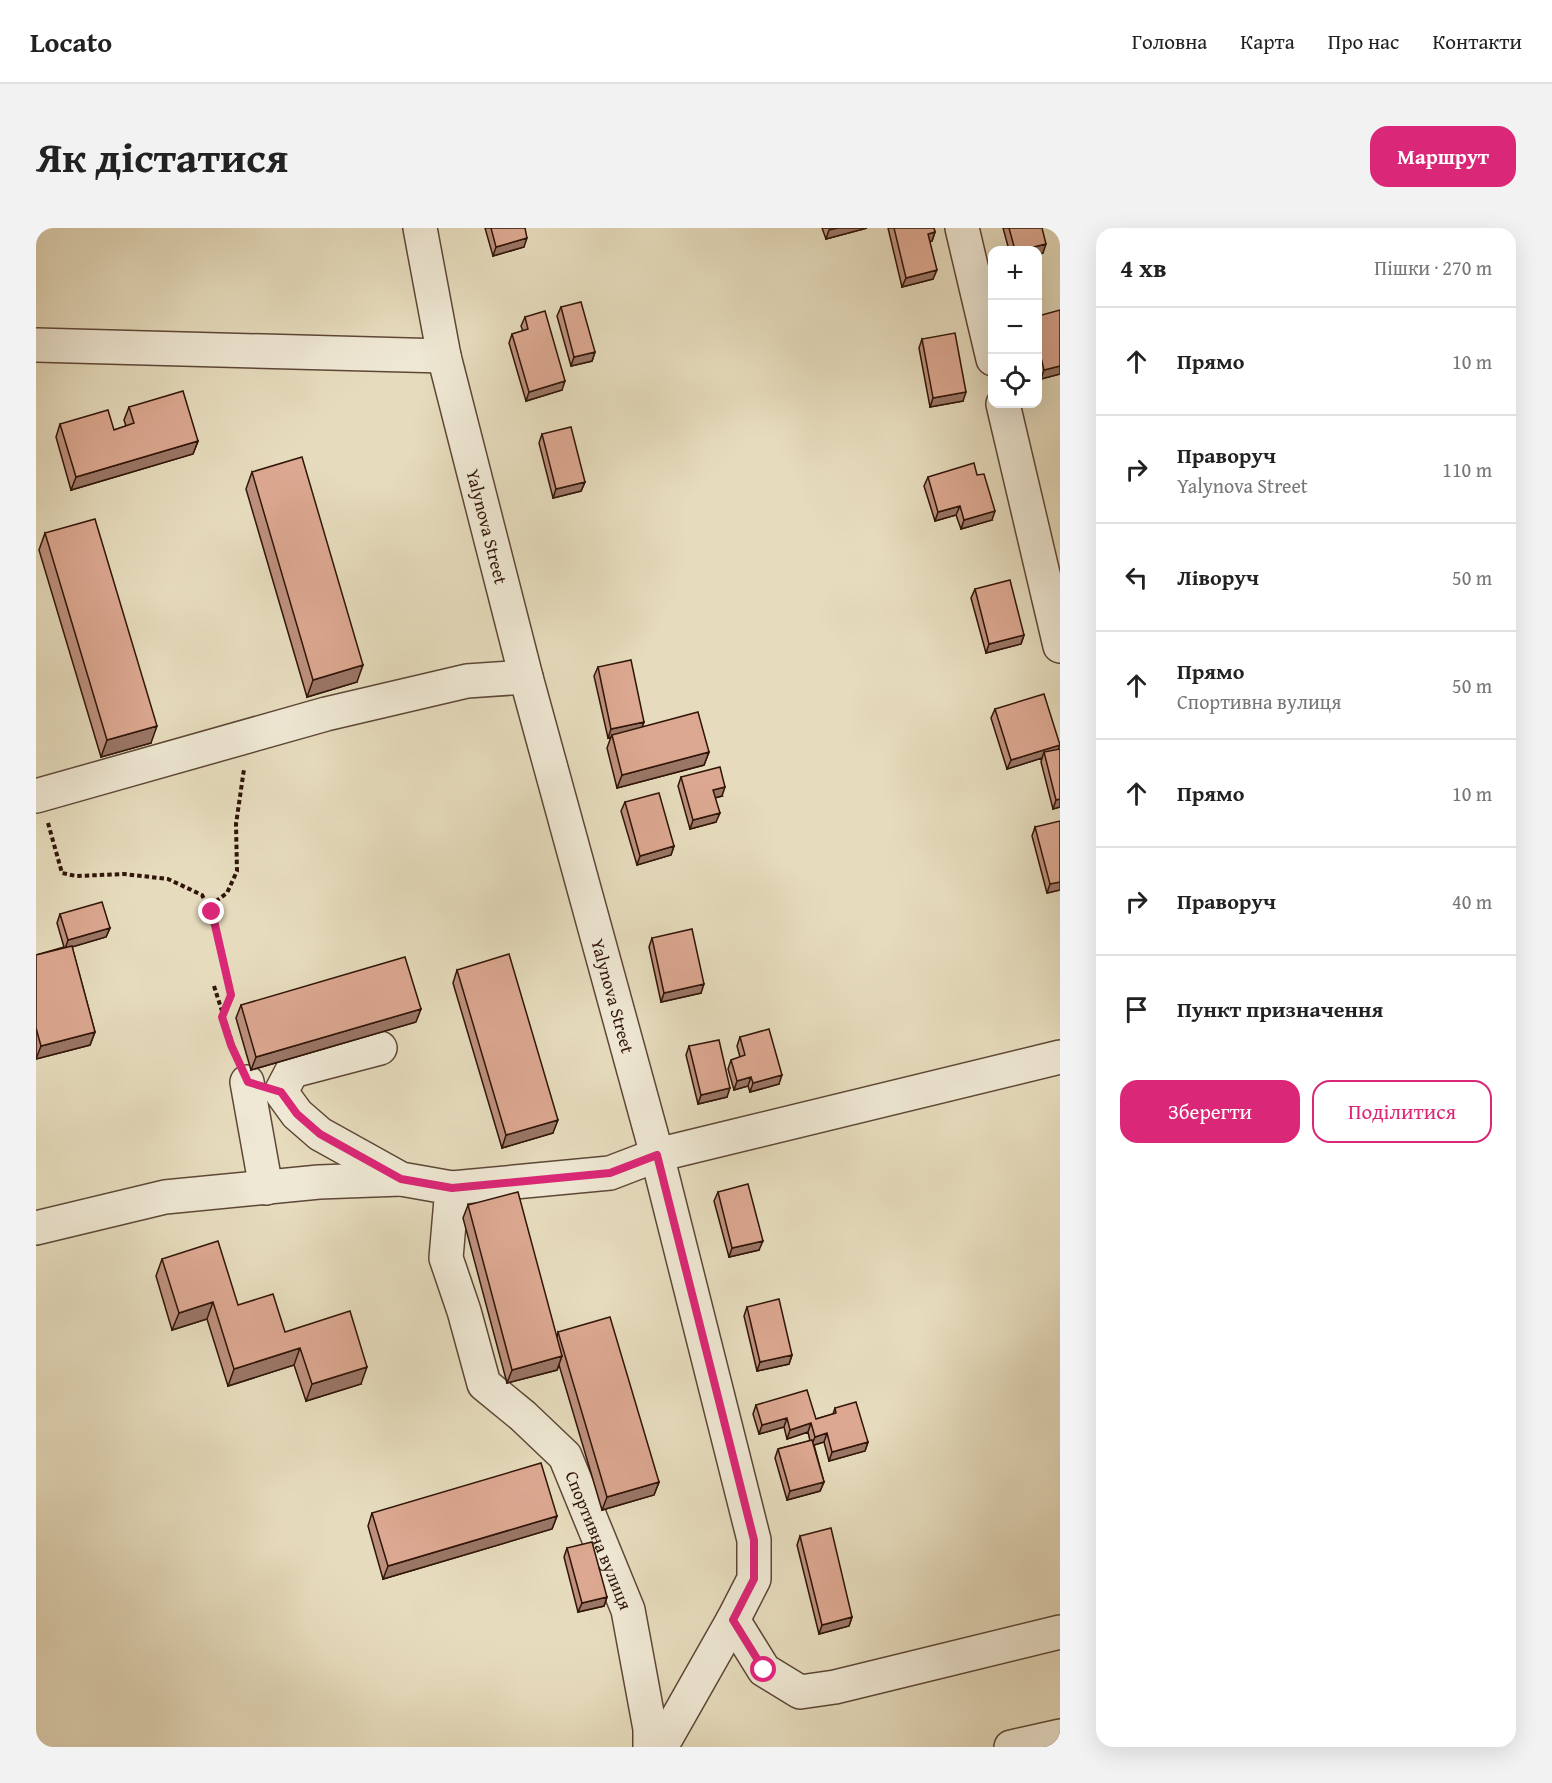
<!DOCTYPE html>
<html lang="uk">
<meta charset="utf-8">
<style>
body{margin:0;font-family:"Gentium Book Plus",serif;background:#f2f2f2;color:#222}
.controls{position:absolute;right:18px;top:18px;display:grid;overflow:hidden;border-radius:12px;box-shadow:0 6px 24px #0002}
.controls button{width:54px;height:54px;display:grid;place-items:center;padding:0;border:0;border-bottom:2px solid #e0e0e0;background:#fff;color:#222;font:30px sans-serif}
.stop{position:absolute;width:18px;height:18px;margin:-14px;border:4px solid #db2777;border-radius:50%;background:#fff}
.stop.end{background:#db2777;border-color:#fff;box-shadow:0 2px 6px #0008}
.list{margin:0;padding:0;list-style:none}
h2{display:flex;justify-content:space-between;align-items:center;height:78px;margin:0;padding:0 24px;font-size:26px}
h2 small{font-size:20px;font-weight:400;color:#767676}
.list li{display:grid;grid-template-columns:39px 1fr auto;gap:18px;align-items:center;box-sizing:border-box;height:108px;padding:0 24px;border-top:2px solid #e0e0e0}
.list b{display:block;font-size:22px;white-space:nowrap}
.list p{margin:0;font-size:20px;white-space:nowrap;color:#767676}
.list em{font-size:20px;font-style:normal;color:#767676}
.actions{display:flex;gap:12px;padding:18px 24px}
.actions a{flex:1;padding:14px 0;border:2px solid #db2777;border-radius:18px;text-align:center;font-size:21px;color:#db2777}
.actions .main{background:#db2777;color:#fff}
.icon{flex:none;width:33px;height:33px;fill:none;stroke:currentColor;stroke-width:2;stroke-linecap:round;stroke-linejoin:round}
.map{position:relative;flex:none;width:1024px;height:1519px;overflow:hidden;border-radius:18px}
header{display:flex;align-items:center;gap:36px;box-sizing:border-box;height:84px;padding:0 30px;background:#fff;border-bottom:2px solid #e0e0e0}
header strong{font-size:28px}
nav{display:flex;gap:33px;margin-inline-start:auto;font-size:21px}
.intro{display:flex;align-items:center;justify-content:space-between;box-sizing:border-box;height:144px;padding:0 36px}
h1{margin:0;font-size:42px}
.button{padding:15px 27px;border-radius:18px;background:#db2777;color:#fff;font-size:21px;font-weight:700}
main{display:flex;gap:36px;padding:0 36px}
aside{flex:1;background:#fff;border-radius:18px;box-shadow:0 6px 24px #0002}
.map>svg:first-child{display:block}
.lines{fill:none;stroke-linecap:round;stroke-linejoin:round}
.minor-casing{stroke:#5e4736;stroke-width:36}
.path{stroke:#311509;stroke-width:4;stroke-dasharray:4.5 3;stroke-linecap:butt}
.minor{stroke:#efe8d4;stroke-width:33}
.wall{fill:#bd907d;stroke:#311509;stroke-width:1.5}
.shaded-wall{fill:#9a7666;stroke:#311509;stroke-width:1.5}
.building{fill:#dca891;stroke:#311509;stroke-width:1.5}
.route{stroke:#db2777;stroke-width:8}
.labels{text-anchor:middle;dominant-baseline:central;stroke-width:4.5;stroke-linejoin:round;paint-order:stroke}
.street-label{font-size:18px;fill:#311509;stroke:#efe8d4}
</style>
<header>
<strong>Locato</strong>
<nav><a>Головна</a><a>Карта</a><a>Про нас</a><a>Контакти</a></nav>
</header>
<div class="intro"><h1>Як дістатися</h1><a class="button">Маршрут</a></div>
<main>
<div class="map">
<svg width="1024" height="1519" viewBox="0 0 1024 1519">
<rect width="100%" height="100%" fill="#e6dcbd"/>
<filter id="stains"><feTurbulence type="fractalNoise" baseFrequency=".00333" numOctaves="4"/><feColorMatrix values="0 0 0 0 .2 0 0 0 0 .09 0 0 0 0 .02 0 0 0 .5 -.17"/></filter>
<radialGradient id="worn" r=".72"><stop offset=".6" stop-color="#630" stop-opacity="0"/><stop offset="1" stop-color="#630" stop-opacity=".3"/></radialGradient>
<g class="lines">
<g class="minor-casing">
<g id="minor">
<path id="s1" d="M384,0L408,128L490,449L621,927L718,1312V1351L697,1392L625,1519"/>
<path d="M926,0L957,131"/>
<path d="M0,117L408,128"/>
<path d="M967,176L1024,418"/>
<path d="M0,568L290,486L431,453L490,449"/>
<path id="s2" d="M344,820L256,843L245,864L261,886L284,906L365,951L416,960L410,1030L428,1083L448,1156L487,1188L529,1228L592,1382L614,1501V1519"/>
<path d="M211,854L230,960"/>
<path d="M416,960L574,945L621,927L1024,829"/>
<path d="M0,1000L129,969L283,954L365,951"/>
<path d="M697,1392L728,1442L764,1464L799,1459L1024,1404"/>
<path d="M975,1519L1024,1508"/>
</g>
</g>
<path class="path" d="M12,595L26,645L40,648L88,646L132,651L166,667L175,684
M178,758L200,827
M186,788L196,767L176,684L180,673L191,665L201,643L200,596L208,541"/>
<use href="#minor" class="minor"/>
</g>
<path class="wall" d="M449,0H489L488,19L457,28Z
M786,0H831L790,11Z
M852,0H898L899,4L896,13H894L897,51L866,59Z
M967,0H1006L1007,25L1002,26V22H973Z
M525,79L559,124L556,133L535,138L521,88Z
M1002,88L1024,146L1005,151L1002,139Z
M489,89L526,162L490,173L473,115L476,106L487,103L485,98Z
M886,111L927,173L894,179L883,120Z
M93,179L162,213L157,226L35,262L20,209L24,196L78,202L90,198L88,192Z
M506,206L549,254L545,263L517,270L503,215Z
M216,244L321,454L271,469L210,261Z
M892,249L956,292L925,301L920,287L899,293L888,258Z
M9,305L115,515L65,529L3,322Z
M939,361L988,407L985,416L950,425L935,370Z
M562,439L608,494L606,499L673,524L668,537L581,560L571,520L575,509L572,510L558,448Z
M959,481L1024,517L1022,521L1024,579L1017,581L1005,534L1006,530L971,541L955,490Z
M645,549L686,568L679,570L680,594L654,601L642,558Z
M589,574L638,618L635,627L601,637L585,583Z
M999,599L1024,662L1011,665L996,608Z
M24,686L74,700L70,709L36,719L59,804L54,817L0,831V727L28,719L21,695Z
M616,710L665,765L625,774L613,719Z
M421,742L517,905L466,920L417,755Z
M205,777L380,794L215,842L200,790Z
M704,809L743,856L714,864L712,858L698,862L692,841L695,832L704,829L701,818Z
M653,818L691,869L662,876L650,827Z
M682,964L723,1022L693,1029L678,973Z
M432,977L521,1109L522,1104L623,1254L618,1267L566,1282L523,1137L521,1142L471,1155L427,990Z
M126,1031L202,1077L249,1104L325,1156L270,1173L258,1137L192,1158L171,1091L136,1102L120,1048Z
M711,1079L756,1127L753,1136L721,1143L708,1088Z
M720,1177L780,1191L797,1186L799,1180L832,1214L829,1223L793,1233L788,1214L778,1217L788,1254L784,1263L751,1272L739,1230L742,1221L774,1213L772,1204L751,1211L748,1199L723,1206L717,1186Z
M336,1285L521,1288L516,1301L347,1351L332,1298Z
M764,1308L816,1389L813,1398L783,1406L761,1317Z
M531,1320L571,1369L568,1378L542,1384L528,1329Z"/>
<path class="shaded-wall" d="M802,0H831L790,11L793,2Z
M899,4L896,13L889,15L892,6Z
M491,10L488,19L457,28L460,19Z
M1010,16L1007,25L1002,26V22H985Z
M901,42L897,51L866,59L870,50Z
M559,124L556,133L535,138L538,129Z
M1024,138V146L1005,151L1008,142Z
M529,153L526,162L490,173L493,164Z
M930,164L927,173L894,179L897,170Z
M162,213L157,226L35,262L40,249Z
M549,254L545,263L517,270L520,261Z
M924,278L920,287L899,293L902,284Z
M959,283L956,292L925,301L928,292Z
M988,407L985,416L950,425L953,416Z
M327,437L321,454L271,469L277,452Z
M608,494L605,503L576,507L575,509L572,510L575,501Z
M121,498L115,515L65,529L71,512Z
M1024,517L1020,526L1008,524L1006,530L971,541L975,532Z
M673,524L668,537L581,560L586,547Z
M689,559L686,568L674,571L677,562Z
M1024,571V579L1017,581L1020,572Z
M684,585L680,594L654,601L657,592Z
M638,618L635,627L601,637L604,628Z
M1024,654V662L1011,665L1014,656Z
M74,700L70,709L29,721L32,712Z
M668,756L665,765L625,774L628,765Z
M385,781L380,794L215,842L220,829Z
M59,804L54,817L0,831L5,818Z
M746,847L743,856L714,864L717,855Z
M715,849L712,858L698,862L701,853Z
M694,860L691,869L662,876L665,867Z
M522,892L517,905L466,920L470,907Z
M727,1013L723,1022L693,1029L696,1020Z
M177,1074L171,1091L136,1102L143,1085Z
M264,1120L258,1137L192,1158L198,1141Z
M756,1127L753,1136L721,1143L724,1134Z
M526,1128L521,1142L471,1155L476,1142Z
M331,1139L325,1156L270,1173L276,1156Z
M751,1190L748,1199L723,1206L726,1197Z
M775,1195L772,1204L751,1211L754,1202Z
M791,1205L788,1214L775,1218L779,1209Z
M832,1214L829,1223L793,1233L796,1224Z
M623,1254L618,1267L566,1282L571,1269Z
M788,1254L784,1263L751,1272L754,1263Z
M521,1288L516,1301L347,1351L352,1338Z
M571,1369L568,1378L542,1384L546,1375Z
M816,1389L813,1398L783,1406L786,1397Z"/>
<path class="building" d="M455,0H489L491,10L460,19Z
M858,0H898L899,4L892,6L901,42L870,50Z
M973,0H1006L1010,16L985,22H979Z
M545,74L559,124L538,129L525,79Z
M1024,82V138L1008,142L1002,117V88Z
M509,83L529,153L493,164L476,106L492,101L489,89Z
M919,105L930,164L897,170L886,111Z
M147,163L162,213L40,249L24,196L72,182L78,202L98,195L93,179Z
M535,199L549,254L520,261L506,206Z
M266,229L327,437L277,452L216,244Z
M938,235L941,247L948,246L959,283L928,292L924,278L902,284L892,249Z
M59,291L121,498L71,512L9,305Z
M974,352L988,407L953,416L939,361Z
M595,432L608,494L575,501L562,439Z
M1008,466L1024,517L975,532L959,481Z
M662,484L673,524L586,547L576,507Z
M1024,521V571L1020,572L1008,524Z
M684,539L689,559L677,562L684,585L657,592L645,549Z
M623,565L638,618L604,628L589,574Z
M1024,593V654L1014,656L999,599Z
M66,674L74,700L32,712L24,686Z
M656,701L668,756L628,765L616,710Z
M36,718L59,804L5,818L0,800V727Z
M473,726L522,892L470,907L421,742Z
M369,729L385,781L220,829L205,777Z
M733,801L746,847L717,855L715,849L701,853L695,832L709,827L704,809Z
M683,812L694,860L665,867L653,818Z
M712,956L727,1013L696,1020L682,964Z
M482,964L526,1128L476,1142L432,977Z
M182,1013L202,1077L237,1066L249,1104L314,1083L331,1139L276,1156L264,1120L198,1141L177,1074L143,1085L126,1031Z
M743,1071L756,1127L724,1134L711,1079Z
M574,1089L623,1254L571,1269L522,1104Z
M771,1162L780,1191L800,1185L799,1180L820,1174L832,1214L796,1224L791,1205L779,1209L775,1195L754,1202L751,1190L726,1197L720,1177Z
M776,1212L788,1254L754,1263L742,1221Z
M505,1235L521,1288L352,1338L336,1285Z
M795,1300L816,1389L786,1397L764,1308Z
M556,1314L571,1369L546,1375L531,1320Z"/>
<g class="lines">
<path class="route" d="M176,684L195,767L186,789L195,817L212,854L245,864L261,886L284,906L365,951L416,960L574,945L621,927L718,1312V1351L697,1392L728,1442"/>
</g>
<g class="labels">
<g class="street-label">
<text stroke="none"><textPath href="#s1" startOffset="306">Yalynova Street</textPath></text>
<text stroke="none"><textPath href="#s1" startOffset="792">Yalynova Street</textPath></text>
<text stroke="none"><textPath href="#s2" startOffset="718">Спортивна вулиця</textPath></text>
</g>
</g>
<rect width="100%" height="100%" filter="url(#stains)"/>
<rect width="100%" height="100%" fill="url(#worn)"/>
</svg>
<div class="controls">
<button>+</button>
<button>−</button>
<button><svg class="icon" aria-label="locate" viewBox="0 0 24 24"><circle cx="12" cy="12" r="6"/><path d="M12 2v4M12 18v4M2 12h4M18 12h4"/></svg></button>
</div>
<div class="stop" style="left:728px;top:1442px"></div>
<div class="stop end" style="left:176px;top:684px"></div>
</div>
<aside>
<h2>4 хв<small>Пішки · 270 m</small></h2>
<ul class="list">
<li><svg class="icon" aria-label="ahead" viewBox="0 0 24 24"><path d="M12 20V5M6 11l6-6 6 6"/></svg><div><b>Прямо</b></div><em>10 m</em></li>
<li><svg class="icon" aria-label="right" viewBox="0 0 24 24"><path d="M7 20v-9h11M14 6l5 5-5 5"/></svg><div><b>Праворуч</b><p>Yalynova Street</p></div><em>110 m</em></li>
<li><svg class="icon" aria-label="left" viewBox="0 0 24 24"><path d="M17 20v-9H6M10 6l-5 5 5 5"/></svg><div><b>Ліворуч</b></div><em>50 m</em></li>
<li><svg class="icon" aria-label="ahead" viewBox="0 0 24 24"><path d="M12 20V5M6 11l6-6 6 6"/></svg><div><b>Прямо</b><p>Спортивна вулиця</p></div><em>50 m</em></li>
<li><svg class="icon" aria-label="ahead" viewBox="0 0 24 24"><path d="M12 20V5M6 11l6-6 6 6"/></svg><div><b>Прямо</b></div><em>10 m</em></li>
<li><svg class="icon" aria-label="right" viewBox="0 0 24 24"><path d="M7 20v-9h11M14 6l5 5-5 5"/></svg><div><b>Праворуч</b></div><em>40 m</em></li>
<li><svg class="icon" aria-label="arrive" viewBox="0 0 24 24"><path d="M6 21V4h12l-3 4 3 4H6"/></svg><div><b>Пункт призначення</b></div></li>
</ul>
<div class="actions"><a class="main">Зберегти</a><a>Поділитися</a></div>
</aside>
</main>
